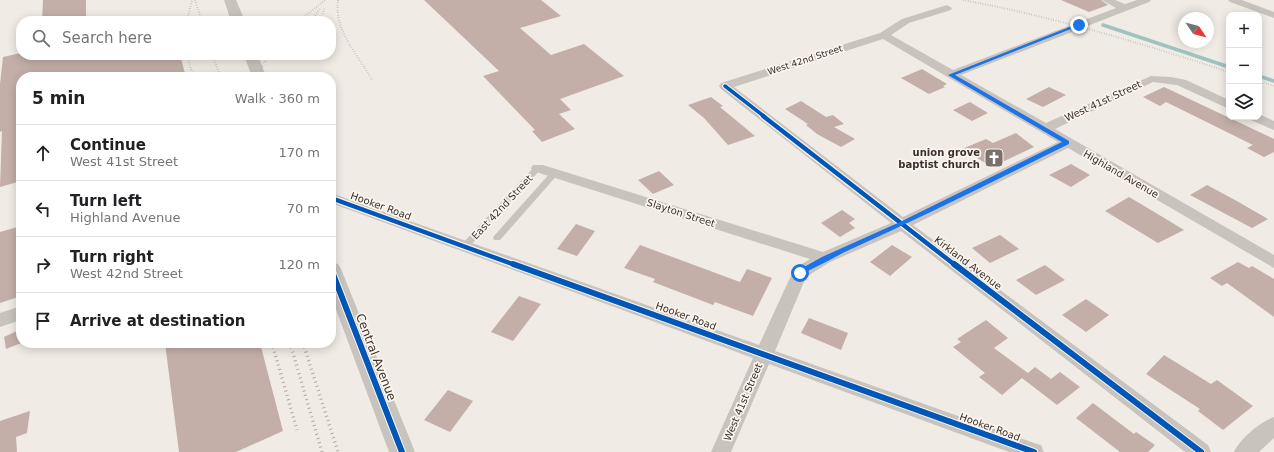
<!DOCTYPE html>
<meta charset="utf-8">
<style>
body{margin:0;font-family:"DejaVu Sans",sans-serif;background:#f6f6f6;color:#202124}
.controls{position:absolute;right:12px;top:12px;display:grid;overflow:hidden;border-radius:8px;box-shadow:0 2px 10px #0003}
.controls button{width:36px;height:36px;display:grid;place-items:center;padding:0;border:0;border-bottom:1px solid #e0e0e0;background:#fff;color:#202124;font:20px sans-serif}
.compass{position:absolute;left:1178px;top:12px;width:36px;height:36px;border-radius:50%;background:#fff;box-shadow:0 2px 10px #0003;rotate:125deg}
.stop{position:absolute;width:12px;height:12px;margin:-9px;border:3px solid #1a73e8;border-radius:50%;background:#fff}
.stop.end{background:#1a73e8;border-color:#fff;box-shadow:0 1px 4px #0008}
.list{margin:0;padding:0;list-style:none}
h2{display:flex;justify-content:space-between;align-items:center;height:52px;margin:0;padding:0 16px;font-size:17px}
h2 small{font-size:13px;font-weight:400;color:#757577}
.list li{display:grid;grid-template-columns:26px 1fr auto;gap:12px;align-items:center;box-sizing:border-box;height:56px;padding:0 16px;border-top:1px solid #e0e0e0}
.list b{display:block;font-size:15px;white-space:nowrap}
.list p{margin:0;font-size:13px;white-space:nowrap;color:#757577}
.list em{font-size:13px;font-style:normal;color:#757577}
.icon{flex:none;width:22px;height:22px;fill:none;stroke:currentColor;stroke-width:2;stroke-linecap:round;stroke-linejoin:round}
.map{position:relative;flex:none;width:1274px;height:452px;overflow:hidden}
.search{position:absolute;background:#fff;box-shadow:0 2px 10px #0003;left:16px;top:16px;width:320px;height:44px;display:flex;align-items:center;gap:10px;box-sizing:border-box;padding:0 14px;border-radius:16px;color:#757577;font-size:15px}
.panel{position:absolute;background:#fff;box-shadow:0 2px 10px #0003;left:16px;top:72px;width:320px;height:276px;border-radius:16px}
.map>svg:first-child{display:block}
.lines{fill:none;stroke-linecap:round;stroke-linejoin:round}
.stream{stroke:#a1c2c1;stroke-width:3.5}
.building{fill:#c3afa7}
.service{fill:#c9c3be;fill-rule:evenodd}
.minor{fill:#c9c3be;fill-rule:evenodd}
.tertiary{fill:#c9c3be;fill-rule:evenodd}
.rail-far1{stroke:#b1aca8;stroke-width:2;stroke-dasharray:0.5 2;stroke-linecap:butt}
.rail{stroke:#b1aca8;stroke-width:3.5;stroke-dasharray:1 3.5;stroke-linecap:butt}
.cycleway-far2-casing{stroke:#fbf5ee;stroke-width:5.5}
.cycleway-far1-casing{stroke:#fbf5ee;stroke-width:7}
.cycleway-casing{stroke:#fbf5ee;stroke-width:8}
.cycleway-far2{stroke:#0057b8;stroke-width:3.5}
.cycleway-far1{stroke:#0057b8;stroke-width:4.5}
.cycleway{stroke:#0057b8;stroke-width:6}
.route{fill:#1a73e8}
.labels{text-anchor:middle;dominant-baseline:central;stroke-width:3.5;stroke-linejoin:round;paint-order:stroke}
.far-street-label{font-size:9px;fill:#3b302b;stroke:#fbf5ee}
.street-label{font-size:10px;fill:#3b302b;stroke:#fbf5ee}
.poi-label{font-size:10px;font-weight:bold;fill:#3b302b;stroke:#fbf5ee;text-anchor:end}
.near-street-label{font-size:12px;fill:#3b302b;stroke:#fbf5ee}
</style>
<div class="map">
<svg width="1274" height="452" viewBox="0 0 1274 452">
<rect width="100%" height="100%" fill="#f0ebe5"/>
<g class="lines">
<path class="stream" d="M1103,25L1229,67
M1259,76L1274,81"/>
</g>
<path class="building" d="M43,0H86V21H42Z
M424,0H541L561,16L520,28L551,55L584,44L624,76L560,99L571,110L559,114L575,129L542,142L532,131L535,130L483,76L499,71Z
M1061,0H1101L1108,5L1089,12Z
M21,53V55H180L186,77H21V181L0,187L2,131L0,132V84L3,57Z
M922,69L947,84L943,86L945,87L929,94L901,78Z
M1049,87L1066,95L1043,107L1026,99Z
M1164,87L1274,139V152L1264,157L1247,148L1253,145L1166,102L1160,106L1143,97Z
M711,97L723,106L720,107L755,136L728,145L704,118L688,105Z
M801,101L826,117L833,115L844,124L834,127L855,139L841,147L817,134L806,125L808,124L785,109Z
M970,102L988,113L972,121L953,110Z
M1016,133L1034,147L992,167L962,149L986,139L993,143Z
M1071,164L1090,175L1071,187L1049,175Z
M659,171L674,185L653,194L638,180Z
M1207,185L1235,200L1268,219L1252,228L1190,195Z
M1129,197L1166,219L1184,230L1158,243L1105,211Z
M842,210L855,219L849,223L855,228L840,237L821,223Z
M576,224L595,231L577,256L557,249Z
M21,226V296L0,303V232Z
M1000,235L1019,249L990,263L972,248Z
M640,245L740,282L747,269L772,278L753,316L715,302L713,305L653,282L655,279L624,268Z
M892,245L912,257L890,276L870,262Z
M1238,262L1249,268L1252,266L1274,279V317L1227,283L1222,286L1210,278Z
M1045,265L1065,280L1036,295L1016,280Z
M519,296L541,304L513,341L491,332Z
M1086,299L1109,315L1086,332L1062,315Z
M809,318L848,333L841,350L801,333Z
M986,320L1008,338L994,348L1028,373L1035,367L1051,379L1060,372L1080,387L1057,405L1022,378L1002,395L979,377L985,373L953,347L961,342L957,339Z
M21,329V343L6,349L4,337Z
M165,343H260L283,431L236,452H179Z
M1164,355L1211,384L1217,380L1253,406L1223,430L1198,411L1200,409L1146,374Z
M448,390L473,401L450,432L424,420Z
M1093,403L1134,434L1136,432L1155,445L1148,452H1120L1076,418Z
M30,411L27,433L16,437L17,452H0V421Z"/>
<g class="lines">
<path class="service" d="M535,166H538L542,168L468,248H462L461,246L462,244Z
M552,171H555L559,173L500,240H494L493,238L494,236Z"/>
<path class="minor" d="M1102,0H1115L1125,4L1137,0H1151L1149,2L961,75L1046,123L1151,76L1171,77L1186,80L1229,100V109L1177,85L1153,82L1055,129L1274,255V268L1068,148L913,225L1208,445L1211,452H1185L901,231L830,262L806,277L775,351L1034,443L1041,445L1044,452H1009L769,364L731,452H711L753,358L331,203V193L759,345L794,269L810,259L533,171L531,168L533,165H543L823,252L891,223L721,89L719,86L721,83L880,33L902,19L947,5L952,8L951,10L909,23L891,35L953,70L1116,8ZM883,39L1058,142L903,217L734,87Z
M1228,0H1242L1274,12V18L1230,2Z
M1259,114L1274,121V130L1251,120L1249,117H1259Z
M21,306V320L0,327V313Z
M1274,417V438L1259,452H1234C1240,439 1260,422 1274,417Z"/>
<path class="tertiary" d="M224,0H236L245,21H231Z
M244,55H258L266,77H252Z
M331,262L338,264L341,269L415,452H389L331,296Z"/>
<path class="rail-far1" d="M195,0L202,21
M338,0C334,32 358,54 372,80
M963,0C1054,17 1141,43 1229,72
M187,21L192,0
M299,21L325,0
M310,21L320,9
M320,21L325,7
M187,55L193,77
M213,55L220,77
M256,77L269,55
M1259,81L1274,86"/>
<path class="rail" d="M272,343L297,430
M290,343L322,452
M303,343L338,452"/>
<g class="cycleway-far2-casing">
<path id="cycleway-far2" d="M725,86L765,117"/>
</g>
<g class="cycleway-far1-casing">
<path id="cycleway-far1" d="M763,116L955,265
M331,198L515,265"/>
</g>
<g class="cycleway-casing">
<path id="cycleway" d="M513,264L1034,452
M954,264L1201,452
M331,269L402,452"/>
</g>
<use href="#cycleway-far2" class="cycleway-far2"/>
<use href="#cycleway-far1" class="cycleway-far1"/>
<use href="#cycleway" class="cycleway"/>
</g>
<path class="route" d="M1077,24L1081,25L955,75L1069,141V144C996,180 923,217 849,250C840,254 801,276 797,275V271L822,257L900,222L1062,142L948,75Z"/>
<defs>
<g id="church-square" transform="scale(1)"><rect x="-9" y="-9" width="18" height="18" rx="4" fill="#7a716c" stroke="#fbf5ee"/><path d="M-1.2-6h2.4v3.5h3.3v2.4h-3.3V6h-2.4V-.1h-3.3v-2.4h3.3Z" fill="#fff"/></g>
</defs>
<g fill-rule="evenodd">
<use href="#church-square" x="994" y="158"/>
</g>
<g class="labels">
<g class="far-street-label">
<text transform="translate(805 60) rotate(-18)">West 42nd Street</text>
</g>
<g class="street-label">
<text transform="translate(1103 101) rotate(-25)">West 41st Street</text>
<text transform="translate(1121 174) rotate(30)">Highland Avenue</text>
<text transform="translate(381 206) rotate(20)">Hooker Road</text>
<text transform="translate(502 207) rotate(-47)">East 42nd Street</text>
<text transform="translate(681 213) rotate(18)">Slayton Street</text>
<text transform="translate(968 263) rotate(37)">Kirkland Avenue</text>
<text transform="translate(686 316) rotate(20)">Hooker Road</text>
<text transform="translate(743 402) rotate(-67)">West 41st Street</text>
<text transform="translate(990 427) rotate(20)">Hooker Road</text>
</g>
<g class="poi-label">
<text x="980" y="152">union grove<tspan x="980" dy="12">baptist church</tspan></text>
</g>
<g class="near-street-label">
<text transform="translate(376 357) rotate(69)">Central Avenue</text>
</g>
</g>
</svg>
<div class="controls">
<button>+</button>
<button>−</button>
<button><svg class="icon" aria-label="layers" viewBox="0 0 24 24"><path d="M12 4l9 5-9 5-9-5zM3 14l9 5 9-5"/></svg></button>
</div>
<svg class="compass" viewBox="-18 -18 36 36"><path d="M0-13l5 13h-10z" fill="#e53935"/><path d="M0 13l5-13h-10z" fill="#757577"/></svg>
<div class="stop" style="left:800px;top:273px"></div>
<div class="stop end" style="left:1079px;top:25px"></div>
<div class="search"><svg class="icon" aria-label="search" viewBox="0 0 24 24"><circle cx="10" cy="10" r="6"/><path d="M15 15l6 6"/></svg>Search here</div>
<section class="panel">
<h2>5 min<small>Walk · 360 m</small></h2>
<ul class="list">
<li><svg class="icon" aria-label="ahead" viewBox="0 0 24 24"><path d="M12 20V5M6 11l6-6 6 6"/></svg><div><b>Continue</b><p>West 41st Street</p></div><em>170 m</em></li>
<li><svg class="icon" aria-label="left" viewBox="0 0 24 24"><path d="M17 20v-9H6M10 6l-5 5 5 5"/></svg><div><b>Turn left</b><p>Highland Avenue</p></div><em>70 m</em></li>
<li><svg class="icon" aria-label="right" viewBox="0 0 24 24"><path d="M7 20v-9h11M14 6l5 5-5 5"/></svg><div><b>Turn right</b><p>West 42nd Street</p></div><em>120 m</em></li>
<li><svg class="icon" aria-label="arrive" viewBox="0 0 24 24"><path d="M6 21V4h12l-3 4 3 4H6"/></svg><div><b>Arrive at destination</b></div></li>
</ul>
</section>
</div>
